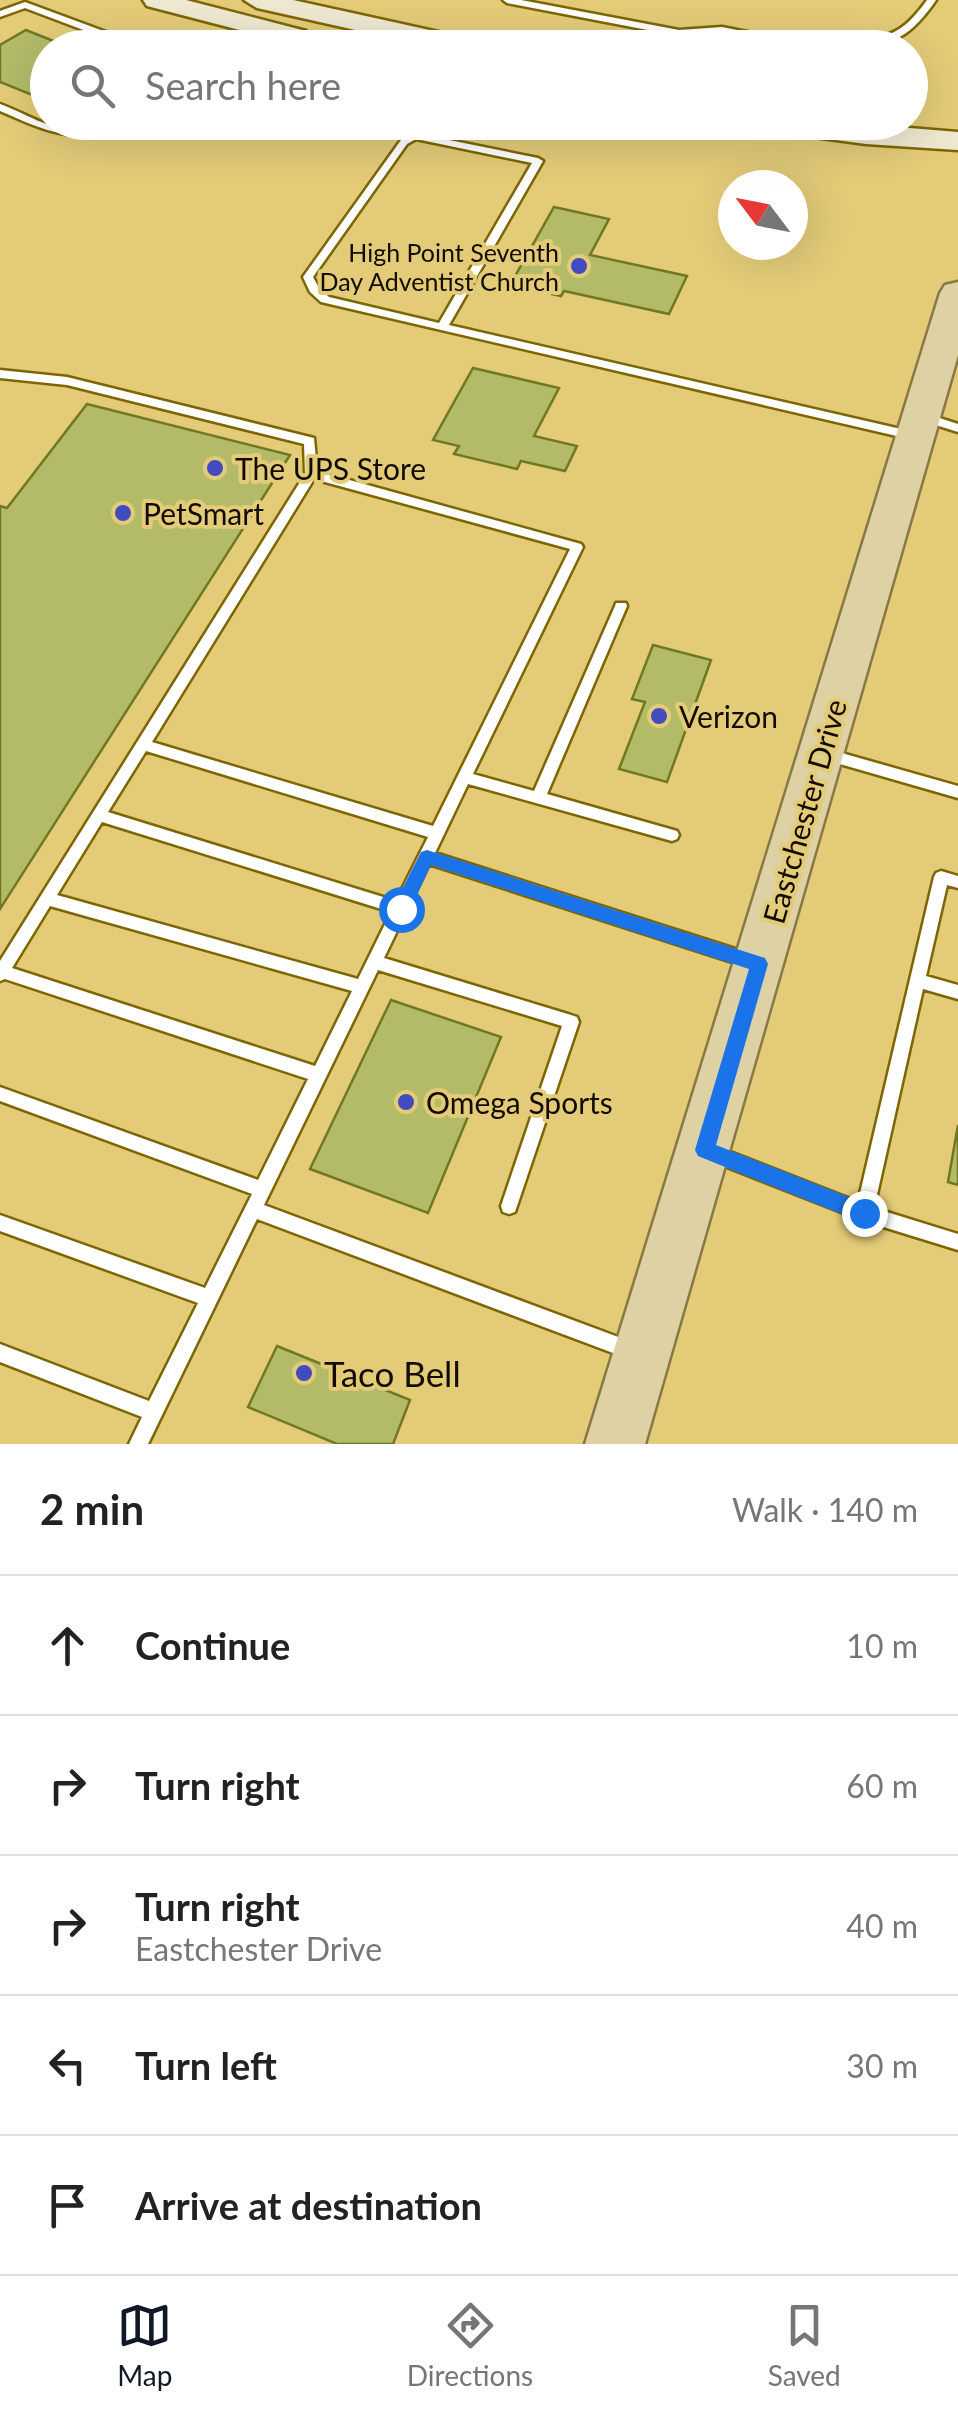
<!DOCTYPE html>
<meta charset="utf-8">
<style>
body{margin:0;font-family:Lato,sans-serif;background:#f6f6f6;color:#222}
.compass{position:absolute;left:718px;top:170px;width:90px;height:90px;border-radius:50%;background:#fff;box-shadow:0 10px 40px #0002;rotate:302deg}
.stop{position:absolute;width:30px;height:30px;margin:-22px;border:8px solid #1a73e8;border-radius:50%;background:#fff}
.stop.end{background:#1a73e8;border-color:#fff;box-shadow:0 2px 10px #0008}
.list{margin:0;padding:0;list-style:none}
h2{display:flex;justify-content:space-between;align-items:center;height:130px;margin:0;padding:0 40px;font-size:42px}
h2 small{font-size:32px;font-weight:400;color:#767676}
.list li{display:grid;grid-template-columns:65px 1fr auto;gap:30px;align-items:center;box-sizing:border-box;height:140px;padding:0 40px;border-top:2px solid #e0e0e0}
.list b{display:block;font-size:38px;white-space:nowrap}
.list p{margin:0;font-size:32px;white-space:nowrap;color:#767676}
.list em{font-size:32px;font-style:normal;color:#767676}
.icon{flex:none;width:55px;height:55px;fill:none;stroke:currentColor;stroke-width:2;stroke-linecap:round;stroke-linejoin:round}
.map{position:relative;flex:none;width:958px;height:1444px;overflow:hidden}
.search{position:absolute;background:#fff;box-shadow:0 10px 40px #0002;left:30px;right:30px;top:30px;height:110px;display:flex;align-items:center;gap:25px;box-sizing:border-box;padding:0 35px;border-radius:55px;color:#767676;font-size:38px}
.sheet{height:830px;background:#fff}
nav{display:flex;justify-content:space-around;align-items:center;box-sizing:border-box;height:140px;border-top:2px solid #e0e0e0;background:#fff;font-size:28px;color:#767676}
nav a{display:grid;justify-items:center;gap:5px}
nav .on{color:#111827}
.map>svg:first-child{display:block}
.building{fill:#b3bb69;stroke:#717822;stroke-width:2.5}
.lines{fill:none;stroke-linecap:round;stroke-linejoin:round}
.service-casing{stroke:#7d6600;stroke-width:5}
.secondary-casing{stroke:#7d6600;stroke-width:5}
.primary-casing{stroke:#887843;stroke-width:5}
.service{fill:#fff;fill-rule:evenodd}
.secondary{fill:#eee8d1;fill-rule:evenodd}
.primary{fill:#ded1a4;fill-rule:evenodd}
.route{fill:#1a73e8}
.poi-dot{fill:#424cc0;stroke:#e3cb78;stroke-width:4}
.labels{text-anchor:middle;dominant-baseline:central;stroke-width:8;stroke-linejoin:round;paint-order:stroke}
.far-poi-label{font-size:25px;fill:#120b00;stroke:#e3cb78;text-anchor:end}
.poi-label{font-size:30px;fill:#120b00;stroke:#e3cb78;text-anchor:start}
.street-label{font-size:30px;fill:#120b00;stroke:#e3cb78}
.near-poi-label{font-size:35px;fill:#120b00;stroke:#e3cb78;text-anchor:start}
</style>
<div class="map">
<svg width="958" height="1444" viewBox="0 0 958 1444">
<rect width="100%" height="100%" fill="#e3cb78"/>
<path class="building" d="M26,30L71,48H48V96L42,99L0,82V45Z
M554,207L609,219L590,255L687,276L669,314L564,291L561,296L510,285Z
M473,368L559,388L534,436L577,446L565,471L521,461L517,469L454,454L459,446L433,440Z
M87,404L290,455L0,909V506L7,508Z
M653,645L711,660L667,782L619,769L645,702L632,699Z
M391,1000L501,1037L428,1213L310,1169Z
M958,1125V1185L948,1182Z
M277,1346L410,1400L393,1444H337L248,1407Z"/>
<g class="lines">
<g class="service-casing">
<path id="service" d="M503,0H521L679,30L722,27L828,48H805L722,33L679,36L507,3Z
M927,0H936C913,34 892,48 850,48C888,33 900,38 927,0Z
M25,2L144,46L145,48H131L25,8L0,17V11Z
M0,104C25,113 49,130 76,130C91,130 101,122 116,122C77,149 38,127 0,111Z
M414,133L538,158L543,161L449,325L914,432L920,436L914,440L321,302L310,292L303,277L401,140ZM416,139L532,163L439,323L329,297L319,288L313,277L407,144Z
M0,370L67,377L314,438L317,471L581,544L583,547L473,774L534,791L615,606L616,603H626L627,606L547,794L677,831L679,835L677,839L672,841L468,784L435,853L754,955L759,957L762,962L759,967L754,969L429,864L384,958L571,1015L577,1017L579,1022L515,1212L509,1214L503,1212L501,1206L562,1026L378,970L264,1205L629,1341L635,1344L638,1350L635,1356L629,1359L257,1219L148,1444H129L142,1417L0,1362V1344L149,1401L198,1303L0,1231V1215L205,1288L252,1194L0,1101V1087L258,1180L308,1079L5,979L0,981V961L305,474L304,444L67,385L0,378ZM314,479L570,549L433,826L152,742ZM146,751L428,837L396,901L108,812ZM102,822L391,912L358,979L57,895ZM50,906L352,991L315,1066L12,968Z
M921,412L958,424V432L917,419L915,416Z
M824,748L958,786V798L819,758L817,754L819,750Z
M941,871L958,876V888L947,885L926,976L958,985V999L923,989L874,1208L958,1234V1250L864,1221L704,1158L702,1152L704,1146L710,1144L858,1202L934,877L936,873Z"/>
</g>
<g class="secondary-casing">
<path id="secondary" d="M143,0H186L306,31L310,37L297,45L147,6Z
M244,0H293L475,40L488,48H436L257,8Z
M755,122H837L958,132V150L866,144L769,131Z"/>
</g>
<g class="primary-casing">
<path id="primary" d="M958,282V355L645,1444H585L940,293L945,285Z"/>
</g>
<use href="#service" class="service"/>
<use href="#secondary" class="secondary"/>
<use href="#primary" class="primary"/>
</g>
<path class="route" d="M427,850L765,958L768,964L716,1145L871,1206V1220L864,1223L698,1156L695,1150L749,969L431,865L408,914H395L392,909L421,852Z"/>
<g class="poi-dot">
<circle cx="579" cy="266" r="10"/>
<circle cx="215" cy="468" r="10"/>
<circle cx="123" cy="513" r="10"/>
<circle cx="659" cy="716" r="10"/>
<circle cx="406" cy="1102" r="10"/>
<circle cx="304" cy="1373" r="10"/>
</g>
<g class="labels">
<g class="far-poi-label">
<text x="559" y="252">High Point Seventh<tspan x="559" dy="29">Day Adventist Church</tspan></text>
</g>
<g class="poi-label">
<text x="235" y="468">The UPS Store</text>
<text x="143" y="513">PetSmart</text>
<text x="679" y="716">Verizon</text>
<text x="426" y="1102">Omega Sports</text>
</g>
<g class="street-label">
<text transform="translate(804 811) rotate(-74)">Eastchester Drive</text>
</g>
<g class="near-poi-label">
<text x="324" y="1373">Taco Bell</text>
</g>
</g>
</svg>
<svg class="compass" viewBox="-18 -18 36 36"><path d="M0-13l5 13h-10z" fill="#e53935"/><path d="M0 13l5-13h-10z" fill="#767676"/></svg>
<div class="stop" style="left:401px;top:909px"></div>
<div class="stop end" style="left:864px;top:1213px"></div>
<div class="search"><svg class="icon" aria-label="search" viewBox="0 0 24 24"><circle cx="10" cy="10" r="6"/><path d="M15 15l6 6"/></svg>Search here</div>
</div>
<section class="sheet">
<h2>2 min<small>Walk · 140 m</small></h2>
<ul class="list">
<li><svg class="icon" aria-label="ahead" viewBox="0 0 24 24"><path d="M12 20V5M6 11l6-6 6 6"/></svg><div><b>Continue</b></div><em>10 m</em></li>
<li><svg class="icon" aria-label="right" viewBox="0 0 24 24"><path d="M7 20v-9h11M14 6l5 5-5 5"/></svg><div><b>Turn right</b></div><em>60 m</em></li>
<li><svg class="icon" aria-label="right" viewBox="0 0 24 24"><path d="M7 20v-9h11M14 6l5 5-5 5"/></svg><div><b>Turn right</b><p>Eastchester Drive</p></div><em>40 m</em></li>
<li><svg class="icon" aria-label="left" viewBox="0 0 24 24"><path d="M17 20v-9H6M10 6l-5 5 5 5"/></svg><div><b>Turn left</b></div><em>30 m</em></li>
<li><svg class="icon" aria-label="arrive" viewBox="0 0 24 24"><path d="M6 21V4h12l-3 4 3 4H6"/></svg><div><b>Arrive at destination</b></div></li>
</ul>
</section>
<nav>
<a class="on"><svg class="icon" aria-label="map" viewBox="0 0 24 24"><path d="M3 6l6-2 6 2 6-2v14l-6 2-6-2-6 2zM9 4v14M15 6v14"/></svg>Map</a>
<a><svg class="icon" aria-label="directions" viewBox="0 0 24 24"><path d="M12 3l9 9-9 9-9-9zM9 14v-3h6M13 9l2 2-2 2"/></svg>Directions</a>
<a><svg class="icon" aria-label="saved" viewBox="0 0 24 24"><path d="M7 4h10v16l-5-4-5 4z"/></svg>Saved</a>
</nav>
